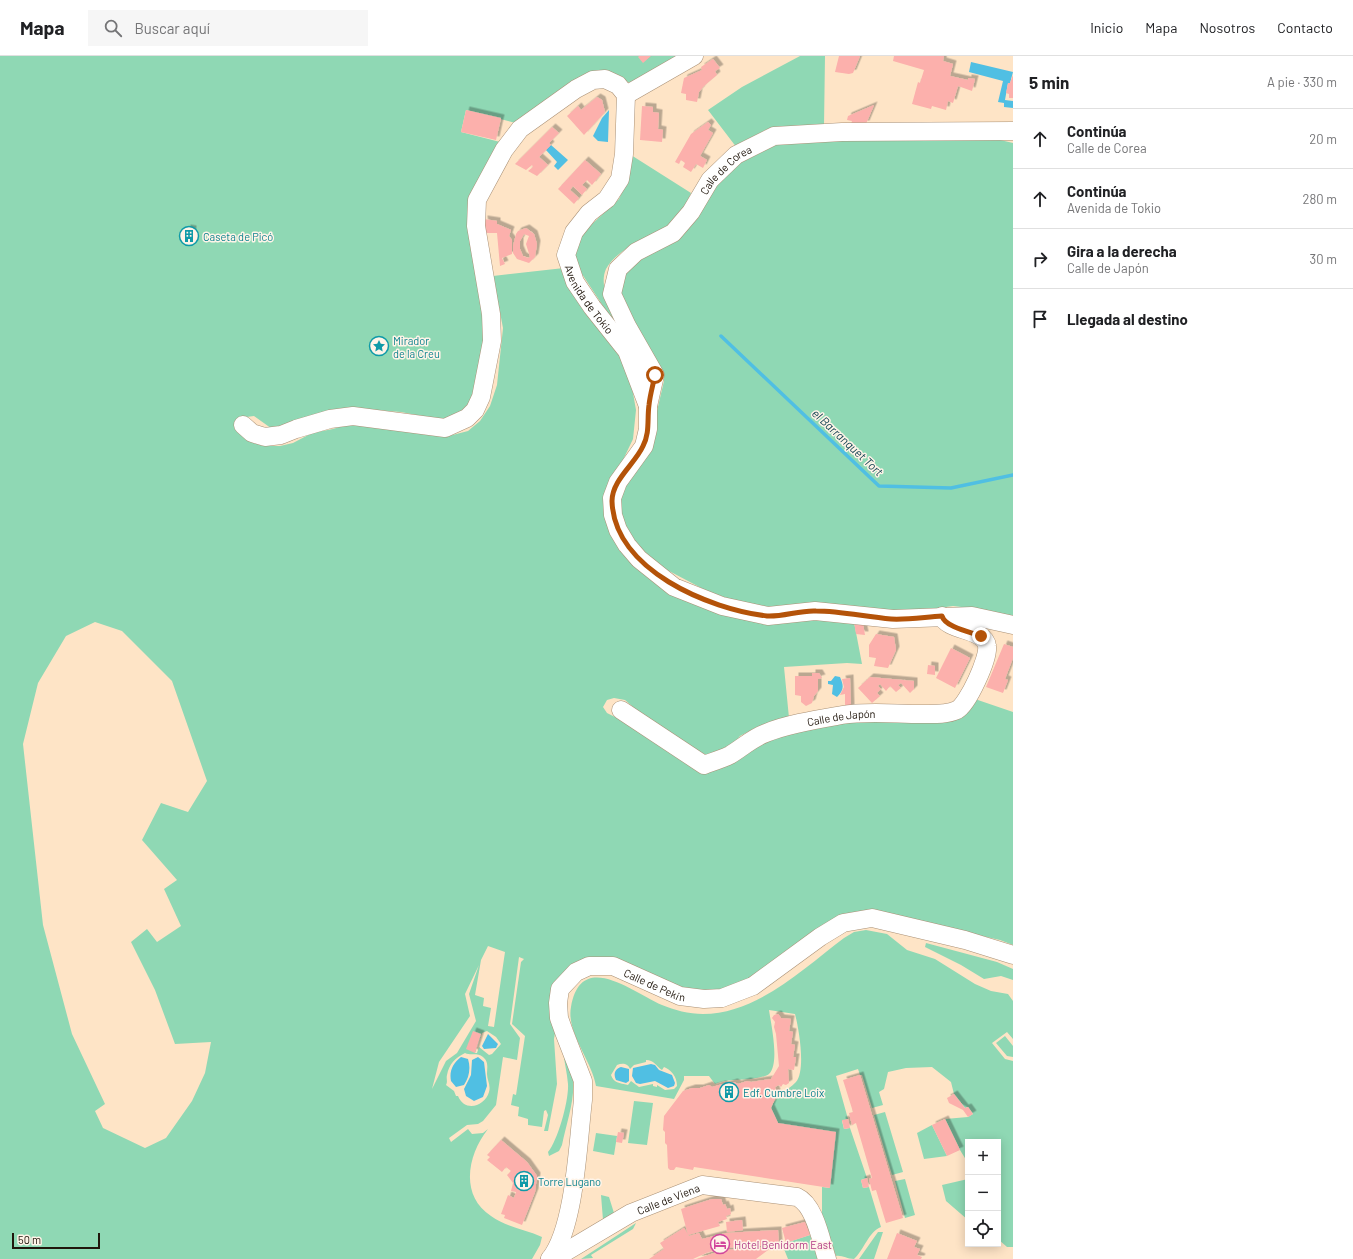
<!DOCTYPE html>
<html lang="es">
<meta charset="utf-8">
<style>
body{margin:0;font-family:Barlow,sans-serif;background:#f6f6f6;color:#202124}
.controls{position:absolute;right:12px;bottom:12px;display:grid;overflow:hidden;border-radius:0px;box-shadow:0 2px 10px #0003}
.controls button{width:36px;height:36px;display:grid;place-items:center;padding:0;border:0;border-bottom:1px solid #e0e0e0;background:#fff;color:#202124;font:20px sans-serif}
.scale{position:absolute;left:12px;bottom:10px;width:88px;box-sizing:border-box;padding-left:4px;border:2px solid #20160c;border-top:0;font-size:11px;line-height:14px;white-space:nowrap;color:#20160c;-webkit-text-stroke:3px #fff4e8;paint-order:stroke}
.stop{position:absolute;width:12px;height:12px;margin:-9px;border:3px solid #b45309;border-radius:50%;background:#fff}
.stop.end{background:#b45309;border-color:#fff;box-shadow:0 1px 4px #0008}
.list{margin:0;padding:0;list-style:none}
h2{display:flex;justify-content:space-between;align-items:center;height:52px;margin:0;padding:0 16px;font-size:17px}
h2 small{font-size:13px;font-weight:400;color:#757577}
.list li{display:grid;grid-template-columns:26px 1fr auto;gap:12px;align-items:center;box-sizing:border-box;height:60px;padding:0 16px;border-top:1px solid #e0e0e0}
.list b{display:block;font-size:15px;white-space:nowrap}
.list p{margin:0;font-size:13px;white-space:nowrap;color:#757577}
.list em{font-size:13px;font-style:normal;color:#757577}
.icon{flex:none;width:22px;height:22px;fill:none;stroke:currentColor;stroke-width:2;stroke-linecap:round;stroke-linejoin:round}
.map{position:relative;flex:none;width:1013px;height:1203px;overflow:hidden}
header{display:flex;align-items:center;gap:24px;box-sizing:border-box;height:56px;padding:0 20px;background:#fff;border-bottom:1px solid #e0e0e0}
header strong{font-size:19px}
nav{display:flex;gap:22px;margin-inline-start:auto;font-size:14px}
.search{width:280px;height:36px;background:#f6f6f6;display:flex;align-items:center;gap:10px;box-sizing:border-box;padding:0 14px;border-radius:0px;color:#757577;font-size:15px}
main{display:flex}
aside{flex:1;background:#fff}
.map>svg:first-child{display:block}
.green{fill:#8fd8b4;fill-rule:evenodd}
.water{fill:#50bfe3}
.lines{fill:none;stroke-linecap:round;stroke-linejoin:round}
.stream{stroke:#50bfe3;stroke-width:3.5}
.building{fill:#fcb0ac;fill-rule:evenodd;filter:url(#shadow)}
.minor-casing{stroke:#aa9176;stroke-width:19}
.minor{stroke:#fff;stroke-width:18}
.route{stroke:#b45309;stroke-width:5}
.labels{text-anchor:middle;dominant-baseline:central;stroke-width:3;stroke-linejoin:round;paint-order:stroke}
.street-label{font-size:11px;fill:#20160c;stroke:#fff4e8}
.culture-label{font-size:11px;fill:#0d838f;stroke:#fff4e8;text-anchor:start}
.hotel-label{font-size:11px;fill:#b23c85;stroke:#fff4e8;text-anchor:start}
.water-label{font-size:12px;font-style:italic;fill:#164655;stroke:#fff4e8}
</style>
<header>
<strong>Mapa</strong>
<div class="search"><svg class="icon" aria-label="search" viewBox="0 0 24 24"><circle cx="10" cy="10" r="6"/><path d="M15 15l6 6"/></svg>Buscar aquí</div>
<nav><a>Inicio</a><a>Mapa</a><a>Nosotros</a><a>Contacto</a></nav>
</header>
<main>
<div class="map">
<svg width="1013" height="1203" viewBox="0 0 1013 1203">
<defs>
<filter id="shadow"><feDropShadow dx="3.5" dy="-3.5" stdDeviation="0" flood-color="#0004"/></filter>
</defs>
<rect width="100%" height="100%" fill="#fee4c6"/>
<path class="green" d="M0,0H683L631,28L614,17L519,68L466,54L461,76L504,87L480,122V234L485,300L466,359L442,364L401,356L363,353L275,375L254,360L239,362L234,368L239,377L252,386L263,390H280L293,387L312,377L333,373L355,366L445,381L468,375L480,365L490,350L497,329L503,272L493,220L564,212L617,295L630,320L636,354L633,383L623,404L607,430L604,460L616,483L668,533L791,562L854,566L862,608L847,607L784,611L789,662L755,672L740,680L728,695L709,700L689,691L647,663L625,644L614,642L607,644L603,651L607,657L633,670L702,714L786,676L861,664L937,663L972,642L1013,656V889L1000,884L879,857L726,935L685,936L622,909L566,915L554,983L557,1028L548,1075H544L548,1059L546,1054L544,1055L542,1071L528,1069V1063L518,1060L519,1051L511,1049L513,1038L516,1039L525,980L512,968L521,906L524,903L519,901L510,968L520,982L517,1004L503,1001L496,1049L483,1065L478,1068L467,1069L449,1082L451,1086L468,1073L472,1078L483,1077L488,1073C468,1098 459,1139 491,1160C506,1171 525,1173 542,1181L540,1189L532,1203H0ZM95,566L122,575L172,625L207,725L188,756L161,747L142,784L177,824L164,833L181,870L157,886L147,873L131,886L155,934L175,988L211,986L205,1017L192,1045L166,1082L145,1092L103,1072L95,1055L105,1048L72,978L43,869L23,688L38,627L66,580ZM488,890L505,896L494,971L488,970L491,952L483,950L484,942L475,939L481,904ZM479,909L469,938L476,965L457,997L446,1005L432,1033L439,1006L470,960L465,938ZM487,975L496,981L501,988L492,998L489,999L479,991L477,997H475L482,977ZM465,997C471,1000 477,996 483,1001C489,1006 487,1012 487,1018C487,1024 491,1029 489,1036C485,1050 465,1057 458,1040H456L454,1035L446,1029C448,1025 446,1023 447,1019C449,1008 455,1002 465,997Z
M800,0H825L824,70H786L765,74L737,92L708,54L742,31Z
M803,82L996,83L1013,87V563L970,552L953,550L902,557L769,552L727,542L707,535L652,506L637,492L620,457L619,440L655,382L657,355L664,325L657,307L619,240L620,219L728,114L763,91Z
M631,99L691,137C686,148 681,160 671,168C660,176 645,181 633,188C623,195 612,202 606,213C596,234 621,276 632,294L578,212L574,191L576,183L619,143L627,125Z
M866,874L887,878L907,894L935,903L975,928L991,935L1008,938L1013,945V983L1007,976L992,987L1005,1003L1013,1005V1191H1007L998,1183V1086H968V1107L960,1094L945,1063L968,1061L973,1058L968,1051L965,1052L954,1038L951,1026L932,1011L906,1012L888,1016L884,1033L879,1036L883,1049L872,1052L862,1019H860L858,1013L836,1020L848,1063L842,1065L844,1073L850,1072L867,1122L861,1124L863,1132L869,1131L881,1171C869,1175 864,1194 854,1203C847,1203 842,1199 836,1200L822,1160V1131L830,1132L778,1067L771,1052C777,1038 786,1036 796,1026C806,1014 799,973 795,958L769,954C771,968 780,1008 769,1018C765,1021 757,1022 751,1023C739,1024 726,1023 715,1028L709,1020H684V1024L674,1043L596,1030C592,1005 566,976 571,951C581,893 632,936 662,949C674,954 689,958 703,958C757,958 803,913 844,882L854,876ZM646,1004C654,1004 656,1010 662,1014L664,1011C671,1014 677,1020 677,1030L674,1033L665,1034L657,1029V1031L653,1030V1028L639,1031L631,1025L628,1029C619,1027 614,1027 611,1019L617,1009C622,1007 628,1007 630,1013L634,1009L646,1006Z
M926,887L997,906L1013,913V924L1001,920L984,923L961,909L925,891Z
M1005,980L1013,990V1001L1007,1000L996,987Z
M563,994C567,1004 571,1013 573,1024C575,1044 566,1069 562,1089L559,1095L549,1100L548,1096C558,1084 569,1044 568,1028C567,1016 564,1005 563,994Z
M634,1045L653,1047L647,1089L628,1087Z
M885,1056L903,1116L892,1119L874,1059Z
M932,1069L947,1100L924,1103L917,1077Z
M596,1077L617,1080L614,1099L593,1095Z
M905,1123L915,1159L905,1162L895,1125Z
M968,1123V1164L946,1145L942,1129Z
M601,1139L609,1141L614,1157L603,1164Z
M636,1167L633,1173L591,1199L593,1202L581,1203Z
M878,1176H883L874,1203H859Z
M810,1179L818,1203H788L782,1188Z"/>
<path class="water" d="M971,6L1013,16L1010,27H1008L1005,44L1013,45V52L1004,51V47L998,46L1003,25L969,16Z
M609,54L608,86L598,85L593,80L602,62Z
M551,89L568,104L558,114L554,110L557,106L546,94Z
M835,620L840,621C844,630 844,634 837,641L832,638L833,629L828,628V625H831Z
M488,978L498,988L496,992L484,993L482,990Z
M461,1001L468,1003C471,1012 469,1022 464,1029L456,1031L451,1025C449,1015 453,1007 461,1001Z
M478,1001L484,1006L487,1030L483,1041L474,1045L466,1040L464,1033L471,1019L472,1004Z
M651,1008L655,1009L659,1014L672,1019L675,1027L674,1030L668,1032L655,1025L640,1028L636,1027L632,1020L633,1012Z
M621,1011L629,1013V1025L626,1027L616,1024C613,1018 615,1013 621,1011Z"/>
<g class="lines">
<path class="stream" d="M721,280L879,430L951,432L1013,419"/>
</g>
<path class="building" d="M639,0H651L643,7L638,1Z
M839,0H860L853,17L849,18L835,16Z
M894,0H944L943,5L953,8L950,20L968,24V22L975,23L972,35L958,30L953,47L948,45L946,54L932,50L931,53L912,48L918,26L920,27L924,14L893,5Z
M713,3L720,12L715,15L717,19L704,30L699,36L697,46L686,44V38L681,37L684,22L702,14L701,11Z
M1013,19V42H1009V38L1006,37L1008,27H1010Z
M597,41L602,44L605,56L584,79L567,60L578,50L581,54Z
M874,49L866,68H851L852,65L847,64L848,60Z
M642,50L653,51V56L659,57L658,73L663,74L662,86L640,84Z
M466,54L501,62L496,84L461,76Z
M708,66L711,69L708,74L713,77L700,100L707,104L703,112L696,108L691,116L683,111L685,107L681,104L679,108L675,106L691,78Z
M552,71L559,77L549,87L551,89L539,101L548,109L537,120L528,115L533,111L532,109L526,114L515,108Z
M585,104L601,118L592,129L587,124L582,129L587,133L582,139L573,130L570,134L579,142L574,148L558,133Z
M484,163L497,165V168L511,174L509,180L512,184V198L502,202L505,208L500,210L497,177H486Z
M187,172L193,173L192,188H186Z
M526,172L534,178L537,188L535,201L529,207L517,203L513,197V190L516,178L518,175ZM524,178L529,180L526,188L530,201L528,202L523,200L520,193V185Z
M854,566L863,568L865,579L856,578Z
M876,578L894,581L896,594L888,612L874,610L876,602L869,601V589Z
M1004,588L1013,591V602L1005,623L1008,624L1003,637L986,631Z
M951,592L970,602L955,632L936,622Z
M928,609L935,610V619L927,618Z
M812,617H819L822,622L818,623V635L814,640L812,647L806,650L801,646V640L795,639V620H812Z
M870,621L914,625V633L910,637L901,627L898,629L901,632L896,636L890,630L886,635L880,628L878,630L881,633L877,637L880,640L872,647L858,632Z
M850,622L851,654H845V638L840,639L844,631L842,623Z
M778,958L781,962L791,963L789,975L793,976L791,988L795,989L793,1001H796L794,1014L788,1013L789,1027L786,1029L783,1028L781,1031L779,1029L775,1031L777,1037L771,1052L778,1067L836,1076L830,1132L694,1111L693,1114L676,1111L674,1114H670L668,1112L667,1089L665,1087V1076L663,1074L664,1060L683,1035L692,1032H700L709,1029L712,1031L723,1028L725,1029L734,1026L738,1028L747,1025L751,1026L771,1023L779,1010L776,978L774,971L775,966L772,962L774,959Z
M473,975L481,978L475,997L466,993Z
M860,1019L903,1162L886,1167L876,1134L872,1135L869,1123L872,1122L856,1067L852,1069L849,1057L853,1056L843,1024Z
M954,1038L965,1052L968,1051L973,1058L968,1061L963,1054L949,1047L947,1042Z
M848,1063L850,1072L844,1073L842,1064Z
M945,1063L960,1094L947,1100L932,1069Z
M618,1076L624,1077L622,1087L616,1086Z
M501,1084L527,1106L537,1120L535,1136L522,1169L504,1162L505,1159L501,1158L508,1139L514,1142L516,1136L511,1135L513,1127L507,1119L511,1115L506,1111L502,1116L487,1104L490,1101L487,1099Z
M867,1122L869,1131L863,1132L861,1124Z
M712,1143H721L723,1149L725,1148L727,1153L730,1152L731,1158L726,1160L727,1163L718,1166L720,1170L688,1179L681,1153Z
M742,1164L743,1174L727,1176L726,1166Z
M805,1166L810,1179L786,1187L782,1172Z
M684,1172L689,1180L699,1177L702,1183L726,1177L778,1174L779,1189L723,1192L706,1197L693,1203H649L664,1193L660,1187Z
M897,1177L917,1185L914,1191L920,1193L917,1199L922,1201L921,1203H887Z
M772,1191L756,1203H696L723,1194Z"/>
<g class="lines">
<g class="minor-casing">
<g id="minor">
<path d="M626,39L694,0"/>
<path id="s1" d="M648,350L655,319L627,270L612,238L618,213L636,196L673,177L691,156L710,124L736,99L774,80L842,76L1013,75"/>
<path id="s2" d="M243,369L252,377L265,381L281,379L296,373L330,363L353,360L445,372L467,362L475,354L481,341L492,285L491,258L476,170L477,144L504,94L520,73L576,33L593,24L605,23L618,29L626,39L624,98L620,123L607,143L589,157L574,176L566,199L575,226L592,251L627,295L648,350V373L644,390L618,426L612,442L613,459L618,474L627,489L639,503L674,531L722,550L768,560L815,555L893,563L972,560L1013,569"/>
<path id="s3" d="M621,654L704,709C712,706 722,703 730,699C742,692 752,682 766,677C787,668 819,663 842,659C866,655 896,658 921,658C932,658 946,659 957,654C968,648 989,602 987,590C985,572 947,576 942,560"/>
<path id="s4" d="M550,1203C575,1172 578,1086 583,1044V1025L564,976L559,962L558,947L560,933L576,916L589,910H613L680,940L704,943L722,942L753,930L820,881L843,867L872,862L965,884L1013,899"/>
<path id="s5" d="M550,1203L567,1195L631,1157L702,1129L797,1141C815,1149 821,1185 827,1203"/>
</g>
</g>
<use href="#minor" class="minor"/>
</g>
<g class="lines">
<path class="route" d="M655,319C653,329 650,339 649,349C647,363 650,377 643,390C635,408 612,424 612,445C614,514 709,553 767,560C783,561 800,554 816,555C841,555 866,561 891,563C907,564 925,561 942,560C945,571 970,576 981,580"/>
</g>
<defs>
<g id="building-ring" transform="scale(1)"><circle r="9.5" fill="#fff4e8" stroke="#0f9aa8" stroke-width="1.5"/><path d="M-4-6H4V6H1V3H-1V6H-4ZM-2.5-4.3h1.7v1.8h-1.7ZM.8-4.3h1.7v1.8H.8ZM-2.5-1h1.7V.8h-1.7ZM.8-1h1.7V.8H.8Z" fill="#0f9aa8"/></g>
<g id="sight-ring" transform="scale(1)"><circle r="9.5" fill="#fff4e8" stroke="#0f9aa8" stroke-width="1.5"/><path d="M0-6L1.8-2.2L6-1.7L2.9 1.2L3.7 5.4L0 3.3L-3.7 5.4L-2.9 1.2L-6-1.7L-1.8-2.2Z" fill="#0f9aa8"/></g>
<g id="hotel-ring" transform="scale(1)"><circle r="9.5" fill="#fff4e8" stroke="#d1479c" stroke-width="1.5"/><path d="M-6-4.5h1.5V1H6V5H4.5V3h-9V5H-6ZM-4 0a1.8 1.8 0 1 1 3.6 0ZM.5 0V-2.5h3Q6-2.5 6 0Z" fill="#d1479c"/></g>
</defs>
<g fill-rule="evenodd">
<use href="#building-ring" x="189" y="180"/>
<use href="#sight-ring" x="379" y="290"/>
<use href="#building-ring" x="729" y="1036"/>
<use href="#building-ring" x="524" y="1125"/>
<use href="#hotel-ring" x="720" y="1188"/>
</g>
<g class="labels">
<g class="street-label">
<text stroke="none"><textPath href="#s1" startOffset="299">Calle de Corea</textPath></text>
<text stroke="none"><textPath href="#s2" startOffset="899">Avenida de Tokio</textPath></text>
<text stroke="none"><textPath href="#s3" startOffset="247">Calle de Japón</textPath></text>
<text stroke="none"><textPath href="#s4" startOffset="387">Calle de Pekin</textPath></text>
<text stroke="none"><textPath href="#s5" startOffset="133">Calle de Viena</textPath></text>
</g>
<g class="culture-label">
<text x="203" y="180">Caseta de Picó</text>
<text x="393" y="284">Mirador<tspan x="393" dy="13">de la Creu</tspan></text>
<text x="743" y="1036">Edf. Cumbre Loix</text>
<text x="538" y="1125">Torre Lugano</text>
</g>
<g class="hotel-label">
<text x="734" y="1188">Hotel Benidorm East</text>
</g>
<g class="water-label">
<text transform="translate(848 386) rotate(43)">el Barranquet Tort</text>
</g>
</g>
</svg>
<div class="controls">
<button>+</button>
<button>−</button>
<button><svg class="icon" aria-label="locate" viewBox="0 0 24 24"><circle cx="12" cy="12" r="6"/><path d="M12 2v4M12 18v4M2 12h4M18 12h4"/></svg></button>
</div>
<div class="scale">50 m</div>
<div class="stop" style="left:655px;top:319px"></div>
<div class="stop end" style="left:981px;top:580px"></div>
</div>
<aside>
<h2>5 min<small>A pie · 330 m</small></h2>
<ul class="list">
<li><svg class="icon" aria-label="ahead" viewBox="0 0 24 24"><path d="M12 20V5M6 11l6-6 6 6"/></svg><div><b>Continúa</b><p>Calle de Corea</p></div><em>20 m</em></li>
<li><svg class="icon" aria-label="ahead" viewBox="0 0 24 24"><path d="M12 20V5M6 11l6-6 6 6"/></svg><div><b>Continúa</b><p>Avenida de Tokio</p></div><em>280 m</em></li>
<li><svg class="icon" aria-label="right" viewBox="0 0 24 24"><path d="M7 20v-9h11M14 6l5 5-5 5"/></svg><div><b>Gira a la derecha</b><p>Calle de Japón</p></div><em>30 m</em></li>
<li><svg class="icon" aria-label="arrive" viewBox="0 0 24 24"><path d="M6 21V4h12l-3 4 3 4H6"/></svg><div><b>Llegada al destino</b></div></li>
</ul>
</aside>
</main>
